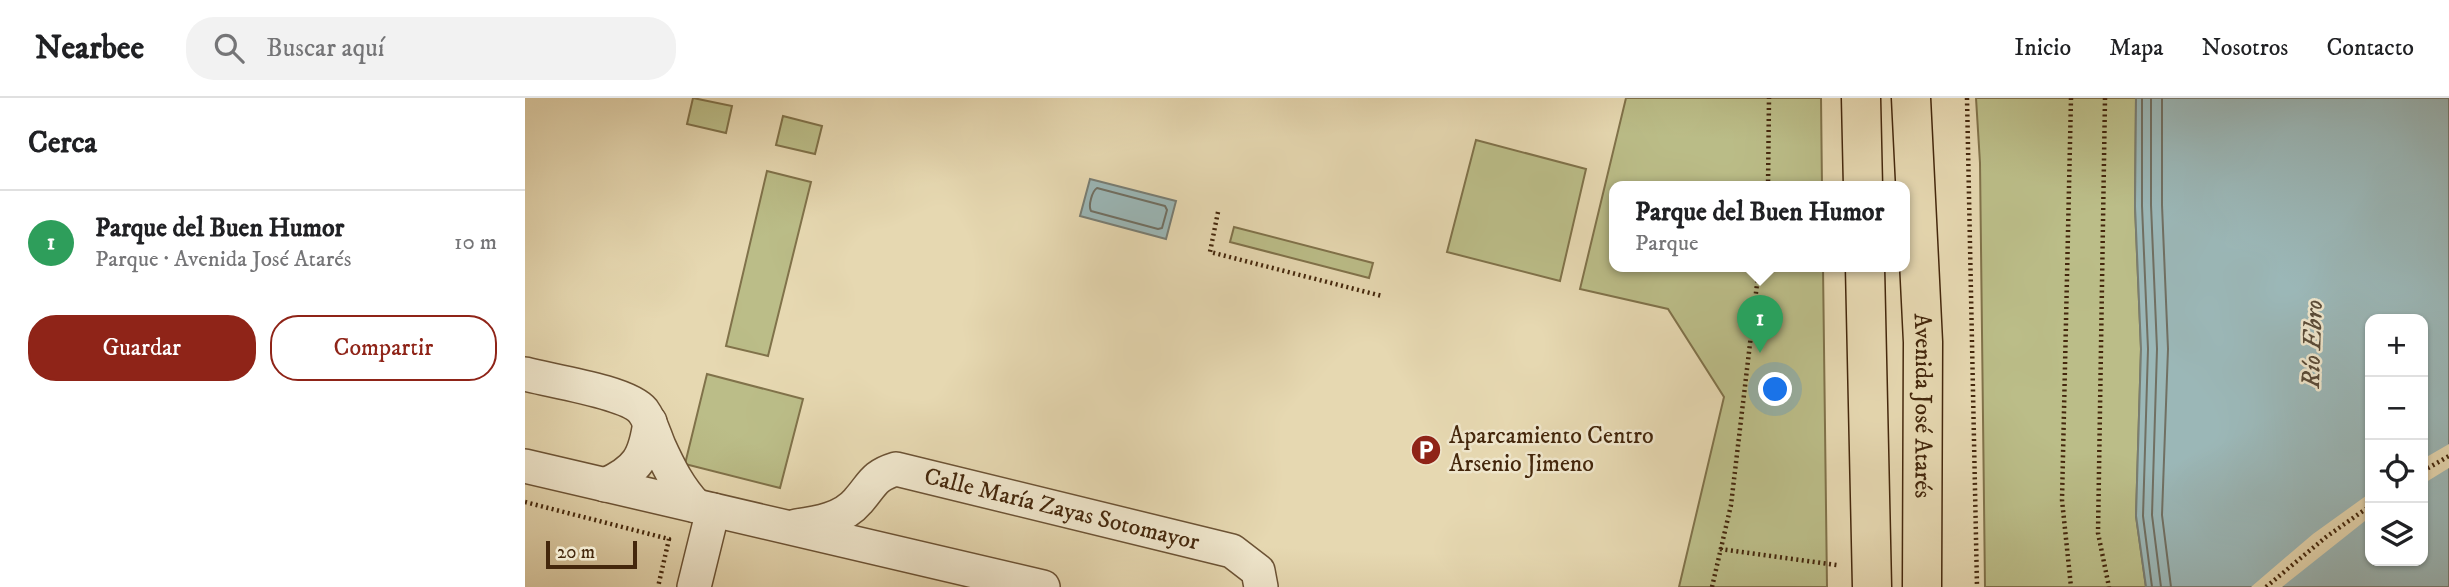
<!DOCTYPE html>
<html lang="es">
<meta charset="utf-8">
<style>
body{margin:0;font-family:"IM FELL DW Pica",serif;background:#f2f2f2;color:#202124}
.controls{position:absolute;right:21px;bottom:21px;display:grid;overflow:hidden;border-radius:14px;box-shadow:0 2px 5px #0004}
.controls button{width:63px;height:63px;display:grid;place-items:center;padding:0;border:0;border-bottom:2px solid #e0e0e0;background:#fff;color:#202124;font:35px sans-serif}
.scale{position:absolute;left:21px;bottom:18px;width:91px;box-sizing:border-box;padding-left:7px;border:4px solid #44270c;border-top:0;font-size:19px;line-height:24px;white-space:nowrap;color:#44270c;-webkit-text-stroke:5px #efe6cc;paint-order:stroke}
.you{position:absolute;left:1251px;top:292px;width:24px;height:24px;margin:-18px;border:5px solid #fff;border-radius:50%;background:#1a73e8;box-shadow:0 0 0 10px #1a73e833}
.badge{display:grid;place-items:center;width:46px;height:46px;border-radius:50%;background:#8f2418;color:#fff;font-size:23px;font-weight:700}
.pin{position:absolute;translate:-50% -58px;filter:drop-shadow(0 2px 4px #0008)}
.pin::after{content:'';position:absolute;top:37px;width:24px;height:21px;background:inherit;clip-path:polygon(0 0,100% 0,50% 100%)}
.popup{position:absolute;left:1084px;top:83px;width:301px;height:91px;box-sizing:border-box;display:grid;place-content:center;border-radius:14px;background:#fff;filter:drop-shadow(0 2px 5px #0005);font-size:23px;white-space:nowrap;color:#757577}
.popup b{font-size:26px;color:#202124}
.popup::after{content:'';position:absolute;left:50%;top:100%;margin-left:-14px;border:14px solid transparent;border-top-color:#fff}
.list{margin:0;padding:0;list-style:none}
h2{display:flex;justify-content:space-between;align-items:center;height:91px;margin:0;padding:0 28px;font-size:30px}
h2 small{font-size:23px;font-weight:400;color:#757577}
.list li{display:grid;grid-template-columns:46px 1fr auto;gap:21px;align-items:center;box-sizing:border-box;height:105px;padding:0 28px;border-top:2px solid #e0e0e0}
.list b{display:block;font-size:26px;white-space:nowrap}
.list p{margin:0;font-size:23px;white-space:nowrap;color:#757577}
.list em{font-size:23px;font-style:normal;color:#757577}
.actions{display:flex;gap:14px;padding:21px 28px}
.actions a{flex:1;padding:16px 0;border:2px solid #8f2418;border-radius:28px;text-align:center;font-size:24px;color:#8f2418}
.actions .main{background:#8f2418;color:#fff}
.icon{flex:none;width:38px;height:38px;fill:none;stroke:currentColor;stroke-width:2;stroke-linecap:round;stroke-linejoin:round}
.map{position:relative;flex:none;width:1924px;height:489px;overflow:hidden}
header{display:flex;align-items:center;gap:42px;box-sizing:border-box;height:98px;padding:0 35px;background:#fff;border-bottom:2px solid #e0e0e0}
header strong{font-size:33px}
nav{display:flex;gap:38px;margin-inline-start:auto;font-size:24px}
.search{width:490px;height:63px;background:#f2f2f2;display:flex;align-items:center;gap:18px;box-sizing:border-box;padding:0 24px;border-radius:28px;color:#757577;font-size:26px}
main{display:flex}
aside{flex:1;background:#fff}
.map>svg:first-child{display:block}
.green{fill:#bbbd88;stroke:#80724a;stroke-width:2}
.water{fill:#9bb7b7;stroke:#787d73;stroke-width:2;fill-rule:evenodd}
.pier{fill:#e6d8b1}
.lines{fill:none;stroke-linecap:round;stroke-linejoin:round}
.shore{stroke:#706f62;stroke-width:2}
.minor-casing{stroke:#6c5335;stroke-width:36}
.major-casing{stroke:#44270c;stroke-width:41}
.path{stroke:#44270c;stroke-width:4.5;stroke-dasharray:2 3.5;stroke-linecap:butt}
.minor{stroke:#efe6cc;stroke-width:33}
.major{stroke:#e6d8b1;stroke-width:38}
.labels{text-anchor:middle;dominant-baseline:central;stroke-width:5;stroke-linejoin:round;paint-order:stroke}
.street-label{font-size:24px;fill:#44270c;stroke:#efe6cc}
.poi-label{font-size:24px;fill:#44270c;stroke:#efe6cc;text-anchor:start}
.water-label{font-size:26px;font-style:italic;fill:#5a4b37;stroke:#efe6cc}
</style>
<header>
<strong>Nearbee</strong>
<div class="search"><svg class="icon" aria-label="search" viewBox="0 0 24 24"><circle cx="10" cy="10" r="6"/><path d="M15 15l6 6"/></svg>Buscar aquí</div>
<nav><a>Inicio</a><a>Mapa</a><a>Nosotros</a><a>Contacto</a></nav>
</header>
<main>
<aside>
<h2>Cerca<small></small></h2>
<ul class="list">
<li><span class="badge" style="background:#2e9e5b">1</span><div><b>Parque del Buen Humor</b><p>Parque · Avenida José Atarés</p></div><em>10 m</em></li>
</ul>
<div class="actions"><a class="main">Guardar</a><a>Compartir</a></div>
</aside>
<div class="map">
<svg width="1924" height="489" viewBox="0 0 1924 489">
<rect width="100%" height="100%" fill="#e6d8b1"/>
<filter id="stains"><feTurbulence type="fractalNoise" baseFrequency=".00286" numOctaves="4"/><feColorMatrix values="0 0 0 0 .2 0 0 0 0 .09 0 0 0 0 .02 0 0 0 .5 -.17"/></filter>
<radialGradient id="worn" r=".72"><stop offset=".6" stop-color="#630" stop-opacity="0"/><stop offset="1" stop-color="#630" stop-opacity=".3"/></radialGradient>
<path class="green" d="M168,0L207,8L201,35L162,26Z
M1101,0H1296L1297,89H1090V169H1298L1302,489H1154L1199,299L1143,211L1055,191Z
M1451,0H1611L1610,108L1616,251L1611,418L1621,489H1460L1455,65Z
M258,18L297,28L290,56L251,47Z
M951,42L1061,71L1035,183L922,154Z
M242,73L286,84L243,258L201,248Z
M709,129L848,165L844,180L705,144Z
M182,276L278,301L255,390L160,366Z"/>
<path class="water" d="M1611,0H1924V489H1621L1611,418L1616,251L1610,108ZM1845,221H1898V463H1845Z
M565,81L651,103L641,141L555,118Z"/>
<path class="pier" d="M1924,346V370L1898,386V361Z
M1845,395V419L1757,489H1726L1788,436Z"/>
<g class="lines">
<path class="shore" d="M1617,0V108L1623,251L1618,418L1627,489
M1626,0V107L1632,251L1627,417L1636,489
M1637,0V107L1643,251L1637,417L1646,489
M572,90L640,108L642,112L637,130L633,131L566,113C563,108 567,93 572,90Z"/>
<g class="minor-casing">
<g id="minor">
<path d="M0,276C26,283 103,294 118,313C126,324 129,336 134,348C144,370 154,390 171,408"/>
<path d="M0,368L518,489"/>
<path d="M80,387C113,372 120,359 125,324"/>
<path id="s1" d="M271,428C293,425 318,421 333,403C348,386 348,378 371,371L707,453L733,473L736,489"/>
<path d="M169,489L188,412"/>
</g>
</g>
<g class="major-casing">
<g id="major">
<path d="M1336,0L1338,89"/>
<path id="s2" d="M1386,0L1398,244L1397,489"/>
<path d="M1340,169L1347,489"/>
</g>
</g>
<path class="path" d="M1442,0L1452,489
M1546,0L1537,402L1546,489
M1580,0L1573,435L1584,489
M1243,89L1244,0
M693,114L685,154L857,198
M1898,373L1924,358
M0,404L144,441L133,489
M1195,451L1312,467
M1187,489L1206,407L1234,169
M1741,489L1801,439L1845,408"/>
<use href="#minor" class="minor"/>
<use href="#major" class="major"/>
</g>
<defs>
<g id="parking-disc" transform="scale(1.575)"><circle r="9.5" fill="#8f2418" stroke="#efe6cc"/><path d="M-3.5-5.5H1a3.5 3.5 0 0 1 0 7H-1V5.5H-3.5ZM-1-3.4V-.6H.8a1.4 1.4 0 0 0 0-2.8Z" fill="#fff"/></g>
</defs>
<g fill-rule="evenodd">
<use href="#parking-disc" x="901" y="352"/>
</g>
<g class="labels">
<g class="street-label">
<text stroke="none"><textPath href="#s2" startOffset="308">Avenida José Atarés</textPath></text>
<text stroke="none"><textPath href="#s1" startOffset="290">Calle María Zayas Sotomayor</textPath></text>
</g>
<g class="poi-label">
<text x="924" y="338">Aparcamiento Centro<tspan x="924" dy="28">Arsenio Jimeno</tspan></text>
</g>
<g class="water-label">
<text transform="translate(1788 246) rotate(-88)">Río Ebro</text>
</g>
</g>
<rect width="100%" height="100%" filter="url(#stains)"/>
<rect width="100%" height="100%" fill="url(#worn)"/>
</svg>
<div class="controls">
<button>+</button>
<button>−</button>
<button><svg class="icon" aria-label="locate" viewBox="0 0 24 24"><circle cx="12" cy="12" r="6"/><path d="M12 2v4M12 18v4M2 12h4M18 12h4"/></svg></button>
<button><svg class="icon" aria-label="layers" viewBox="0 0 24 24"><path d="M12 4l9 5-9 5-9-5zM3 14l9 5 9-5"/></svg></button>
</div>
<div class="scale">20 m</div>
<div class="you"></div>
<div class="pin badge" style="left:1235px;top:255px;background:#2e9e5b">1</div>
<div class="popup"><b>Parque del Buen Humor</b>Parque</div>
</div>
</main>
